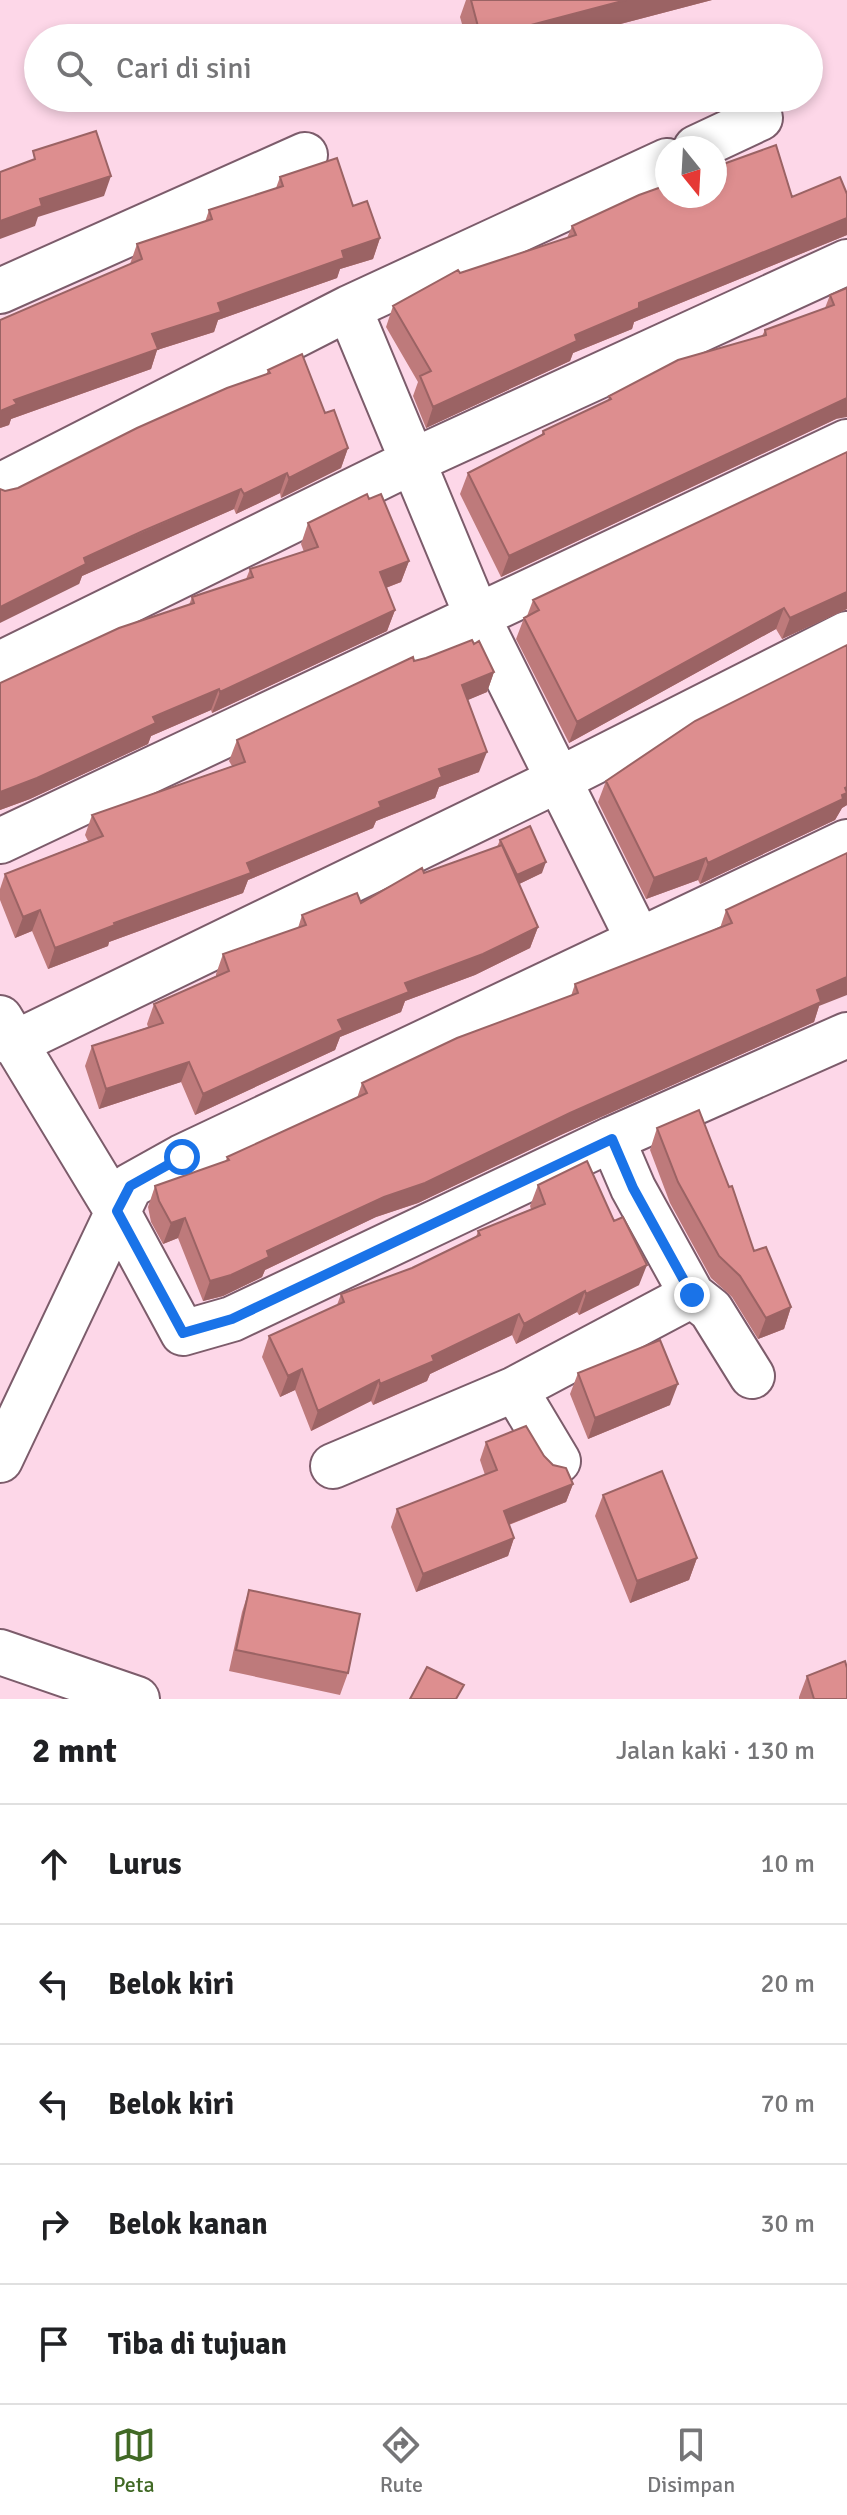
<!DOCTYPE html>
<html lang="id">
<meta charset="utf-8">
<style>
body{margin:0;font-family:Signika,sans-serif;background:#f6f6f6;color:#202124}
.compass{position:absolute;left:655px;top:136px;width:72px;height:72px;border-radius:50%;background:#fff;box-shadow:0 4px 12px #0003;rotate:162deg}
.stop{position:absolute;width:24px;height:24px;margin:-18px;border:6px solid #1a73e8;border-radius:50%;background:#fff}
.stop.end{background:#1a73e8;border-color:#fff;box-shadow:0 2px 8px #0008}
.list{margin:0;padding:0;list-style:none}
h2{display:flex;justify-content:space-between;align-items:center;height:104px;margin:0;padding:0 32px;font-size:34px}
h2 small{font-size:26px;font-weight:400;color:#757577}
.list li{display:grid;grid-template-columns:52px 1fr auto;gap:24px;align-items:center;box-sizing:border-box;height:120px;padding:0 32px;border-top:2px solid #e0e0e0}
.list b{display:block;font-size:30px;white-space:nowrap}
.list em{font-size:26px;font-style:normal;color:#757577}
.icon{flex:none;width:44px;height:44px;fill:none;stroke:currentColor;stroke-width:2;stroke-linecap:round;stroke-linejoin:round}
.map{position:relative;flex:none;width:847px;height:1699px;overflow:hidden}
.search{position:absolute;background:#fff;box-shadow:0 4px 12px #0003;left:24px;right:24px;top:24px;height:88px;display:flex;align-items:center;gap:20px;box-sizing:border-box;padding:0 28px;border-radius:44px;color:#757577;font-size:30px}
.sheet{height:704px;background:#fff}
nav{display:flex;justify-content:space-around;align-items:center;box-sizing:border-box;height:112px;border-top:2px solid #e0e0e0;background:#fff;font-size:22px;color:#757577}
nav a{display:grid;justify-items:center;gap:4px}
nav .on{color:#416925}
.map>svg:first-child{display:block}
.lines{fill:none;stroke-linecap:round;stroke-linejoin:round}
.minor-casing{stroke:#7c5c6b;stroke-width:48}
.tertiary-casing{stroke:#7c5c6b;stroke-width:48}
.minor{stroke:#fff;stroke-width:44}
.tertiary{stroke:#fff;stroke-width:44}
.wall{fill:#be7a7b}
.shaded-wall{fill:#9b6364}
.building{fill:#dd8e8f;stroke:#9b6364;stroke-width:2}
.route{stroke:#1a73e8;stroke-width:10}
</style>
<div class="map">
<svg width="847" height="1699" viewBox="0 0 847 1699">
<rect width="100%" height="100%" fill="#fdd7e8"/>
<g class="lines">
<g class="minor-casing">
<path id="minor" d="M696,148L760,118
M0,291L305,155
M349,308L477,616L639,941
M0,486L349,308L667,161
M0,664L413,461L847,262
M0,841L847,442
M0,1018L117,1211L183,1333L232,1319L612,1139L847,1035
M13,1044L560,779L847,634
M692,1295L711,1310L752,1376
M515,1389L558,1461
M0,1460L130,1186L182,1157L847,842
M333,1466L515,1389L692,1295L633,1188L612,1139"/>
</g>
<g class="tertiary-casing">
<path id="tertiary" d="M0,1652L137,1699"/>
</g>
<use href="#minor" class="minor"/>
<use href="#tertiary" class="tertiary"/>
</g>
<path class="wall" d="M466,0H712L567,38H466L460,17Z
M280,177L353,206L380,238L373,259L340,269L337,278L218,320L214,332L157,350L151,369L11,419L9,425L0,428L130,264L137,244L205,222L209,210L276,188Z
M847,194V235L634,322L632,329L573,353L570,361L426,428L413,396L418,382L386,327L393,306L460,273L567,238L572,226L792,197Z
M847,288L836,419L501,577L460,494L468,473L541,436L543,431L608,401L609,396L762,336L765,330L825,308L830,295Z
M268,370L325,413L348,448L341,468L281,498L280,493L236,514L234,509L136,552L82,576L79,584L5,491L18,488L266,375Z
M369,499L409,561L401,582L386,588L395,610L387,631L212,713L211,710L151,736L148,744L30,799L0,810V683L189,605L192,597L246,579L250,569L304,552L301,544L308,523Z
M533,600L847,609L782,639L776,629L569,743L516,639L524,618L527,616Z
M474,644L494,672L487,692L467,700L479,772L439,787L435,798L376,821L373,828L248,880L243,893L109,942L108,946L48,969L32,931L15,938L0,900V889L5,874L88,841L85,835L92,815L232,766L229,761L237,740L414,661Z
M847,645V805L842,808L835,820L700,884L698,880L646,899L598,802L606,781Z
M500,840L542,873L519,884L538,927L530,948L475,975L405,1001L401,1012L340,1037L335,1050L195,1115L181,1082L99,1109L85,1066L92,1046L148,1027L147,1024L154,1004L216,976V974L223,954L298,928L302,915L361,903L424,873L497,847Z
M726,910L819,1006L814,1022L563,1134L418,1203L376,1217L265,1270L262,1277L223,1296L203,1301L178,1238L163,1244L151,1222L148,1207L155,1186L226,1161L227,1157L357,1098L362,1083L571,996L575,984L720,928Z
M657,1128L729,1187L754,1251L791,1307L784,1329L758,1339L732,1297L711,1278L670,1203L650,1150Z
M538,1185L639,1285L579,1315L577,1312L516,1344L512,1335L430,1374L427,1381L373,1405L371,1401L311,1431L295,1390L280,1397L262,1357L269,1336L337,1305L341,1294L412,1268L476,1237L478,1231L531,1209L530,1206Z
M578,1373L670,1405L588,1439L570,1394Z
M486,1442L544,1456L573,1484L566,1502L509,1525L514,1538L508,1556L416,1592L391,1527L397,1509L485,1475L480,1460Z
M603,1495L697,1558L689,1580L630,1603L595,1516Z
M249,1590L348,1673L340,1695L229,1671L242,1612Z
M807,1676L847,1699H799V1697Z"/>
<path class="shaded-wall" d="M626,0H712L567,38H481Z
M111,176L104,196L38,217L35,226L0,239V221L40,199Z
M847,218V235L634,322L632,329L573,353L570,361L426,428L433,407L639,303Z
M380,238L373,259L340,269L337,278L218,320L214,332L157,350L151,369L11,419L9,425L0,428V411L14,400L218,303L342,251Z
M844,398H847V417L836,419L501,577L509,556Z
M348,448L341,468L281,498L289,478Z
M287,473L280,493L236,514L244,494Z
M241,489L234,509L82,576L79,584L0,623V607L84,558Z
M409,561L401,582L372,593L380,572Z
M847,592V609L782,639L790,618Z
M784,608L776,629L569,743L577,722Z
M395,610L387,631L212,713L220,692Z
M494,672L487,692L454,706L462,685Z
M219,689L211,710L151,736L148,744L30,799L0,810V792L153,717Z
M487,752L479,772L439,787L435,798L376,821L373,828L248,880L243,893L109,942L108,946L48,969L55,948L247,863L379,802L439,769Z
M847,787V805L842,808L835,820L700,884L708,863Z
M706,858L698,880L646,899L654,878Z
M546,862L542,873L513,887L517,875Z
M40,910L32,931L15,938L23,917Z
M538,927L530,948L475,975L405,1001L401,1012L340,1037L335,1050L195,1115L203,1094L405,983Z
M847,977V995L819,1006L814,1022L563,1134L418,1203L376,1217L265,1270L262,1277L223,1296L203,1301L210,1281L267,1251L817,990Z
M189,1062L181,1082L99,1109L106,1089Z
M185,1218L178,1238L163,1244L171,1223Z
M647,1265L639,1285L579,1315L586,1294Z
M585,1291L577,1312L516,1344L524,1324Z
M791,1307L784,1329L758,1339L766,1318Z
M519,1314L512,1335L430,1374L427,1381L373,1405L380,1384L432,1356Z
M302,1369L295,1390L280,1397L288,1376Z
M379,1380L371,1401L311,1431L318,1411Z
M678,1384L670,1405L588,1439L595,1418Z
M573,1484L566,1502L497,1529L504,1511Z
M514,1538L508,1556L416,1592L423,1574Z
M697,1558L689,1580L630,1603L637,1581Z"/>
<path class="building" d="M471,0H626L481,38Z
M96,131L111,176L40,199L42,206L0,221V172L35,159L33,151Z
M776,145L792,197L840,177L847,194V218L639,303V308L575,335L577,341L433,407L420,376L431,371L393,306L458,270L460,273L576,235L572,226L639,195L667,185V196H715V167Z
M337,158L353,206L367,201L380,238L342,251L344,258L218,303L221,312L152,334L158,349L14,400L17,404L0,411V320L142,259L137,244L212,219L209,210L283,186L280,177Z
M847,288V398L509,556L468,473L544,434L543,431L611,399L609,396L678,360L766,335L765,330L834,305L830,295Z
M302,354L325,413L334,410L348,448L289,478L287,473L244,494L241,489L143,531L84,558L86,564L0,607V489L5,491L18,488L137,428L227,388L270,373L268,370Z
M847,452V592L790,618L784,608L577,722L524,618L539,610L533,600Z
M367,494L369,499L381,494L409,561L380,572L395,610L220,692L219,689L153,717L156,723L37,778L0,792V683L119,628L194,603L192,597L253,577L250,569L318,547L308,523Z
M472,640L474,644L479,641L494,672L462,685L487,752L439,769L442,777L379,802L381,807L247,863L251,873L114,923L115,925L55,948L40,910L23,917L5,874L103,836L92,815L245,762L237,740L413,657L414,661L426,658Z
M847,645V787L845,788L847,793L842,795L843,799L708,863L706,858L654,878L606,781L695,721Z
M530,826L546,862L517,875L500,840Z
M502,845L538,927L483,954L405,983L409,992L338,1020L343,1030L203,1094L189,1062L106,1089L92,1046L163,1023L154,1004L229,971L223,954L306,925L302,915L357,893L361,903L422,868L424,873Z
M847,853V977L817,990L821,1002L570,1113L425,1183L384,1197L267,1251L269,1257L231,1275L210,1281L185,1218L171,1223L159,1201L155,1186L229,1160L227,1157L367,1093L362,1083L457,1038L578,993L575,984L732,923L726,910Z
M699,1110L729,1187L732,1186L754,1251L766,1247L791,1307L766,1318L740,1276L719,1256L678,1182L657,1128Z
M587,1161L614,1221L623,1217L647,1265L586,1294L585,1291L524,1324L519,1314L432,1356L434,1361L380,1384L379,1380L318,1411L302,1369L288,1376L269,1336L344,1302L341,1294L412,1268L480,1235L478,1231L545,1204L538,1185Z
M660,1340L678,1384L595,1418L578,1373Z
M526,1426L544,1456L553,1465L566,1468L573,1484L504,1511L514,1538L423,1574L397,1509L497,1470L486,1442Z
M662,1471L697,1558L637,1581L603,1495Z
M249,1590L360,1614L348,1673L236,1650Z
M845,1661L847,1668V1699H814L807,1676Z
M427,1667L464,1685L456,1699H410Z"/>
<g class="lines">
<path class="route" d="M182,1157L130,1186L117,1211L183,1333L232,1319L612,1139L633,1188L692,1295"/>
</g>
</svg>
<svg class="compass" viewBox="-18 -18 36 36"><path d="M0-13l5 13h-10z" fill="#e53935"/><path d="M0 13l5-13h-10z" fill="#757577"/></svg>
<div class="stop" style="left:182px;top:1157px"></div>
<div class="stop end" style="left:692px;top:1295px"></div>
<div class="search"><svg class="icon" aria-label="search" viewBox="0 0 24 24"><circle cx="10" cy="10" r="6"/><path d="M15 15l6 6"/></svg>Cari di sini</div>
</div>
<section class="sheet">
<h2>2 mnt<small>Jalan kaki · 130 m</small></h2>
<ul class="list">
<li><svg class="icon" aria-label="ahead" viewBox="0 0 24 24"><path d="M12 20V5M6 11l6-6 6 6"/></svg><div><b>Lurus</b></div><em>10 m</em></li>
<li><svg class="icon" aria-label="left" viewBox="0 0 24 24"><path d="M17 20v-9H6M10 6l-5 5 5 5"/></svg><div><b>Belok kiri</b></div><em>20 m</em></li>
<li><svg class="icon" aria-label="left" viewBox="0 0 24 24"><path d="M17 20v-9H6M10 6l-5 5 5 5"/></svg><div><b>Belok kiri</b></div><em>70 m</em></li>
<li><svg class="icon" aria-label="right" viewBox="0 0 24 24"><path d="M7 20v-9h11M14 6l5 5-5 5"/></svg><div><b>Belok kanan</b></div><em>30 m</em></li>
<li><svg class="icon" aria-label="arrive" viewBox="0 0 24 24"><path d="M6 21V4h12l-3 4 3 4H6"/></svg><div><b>Tiba di tujuan</b></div></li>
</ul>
</section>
<nav>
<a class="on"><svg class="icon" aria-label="map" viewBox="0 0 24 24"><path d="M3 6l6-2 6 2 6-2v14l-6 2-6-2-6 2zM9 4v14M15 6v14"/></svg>Peta</a>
<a><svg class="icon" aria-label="directions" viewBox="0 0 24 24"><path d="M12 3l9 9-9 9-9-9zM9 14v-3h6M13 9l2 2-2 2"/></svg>Rute</a>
<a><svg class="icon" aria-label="saved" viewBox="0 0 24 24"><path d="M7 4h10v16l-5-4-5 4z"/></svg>Disimpan</a>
</nav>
